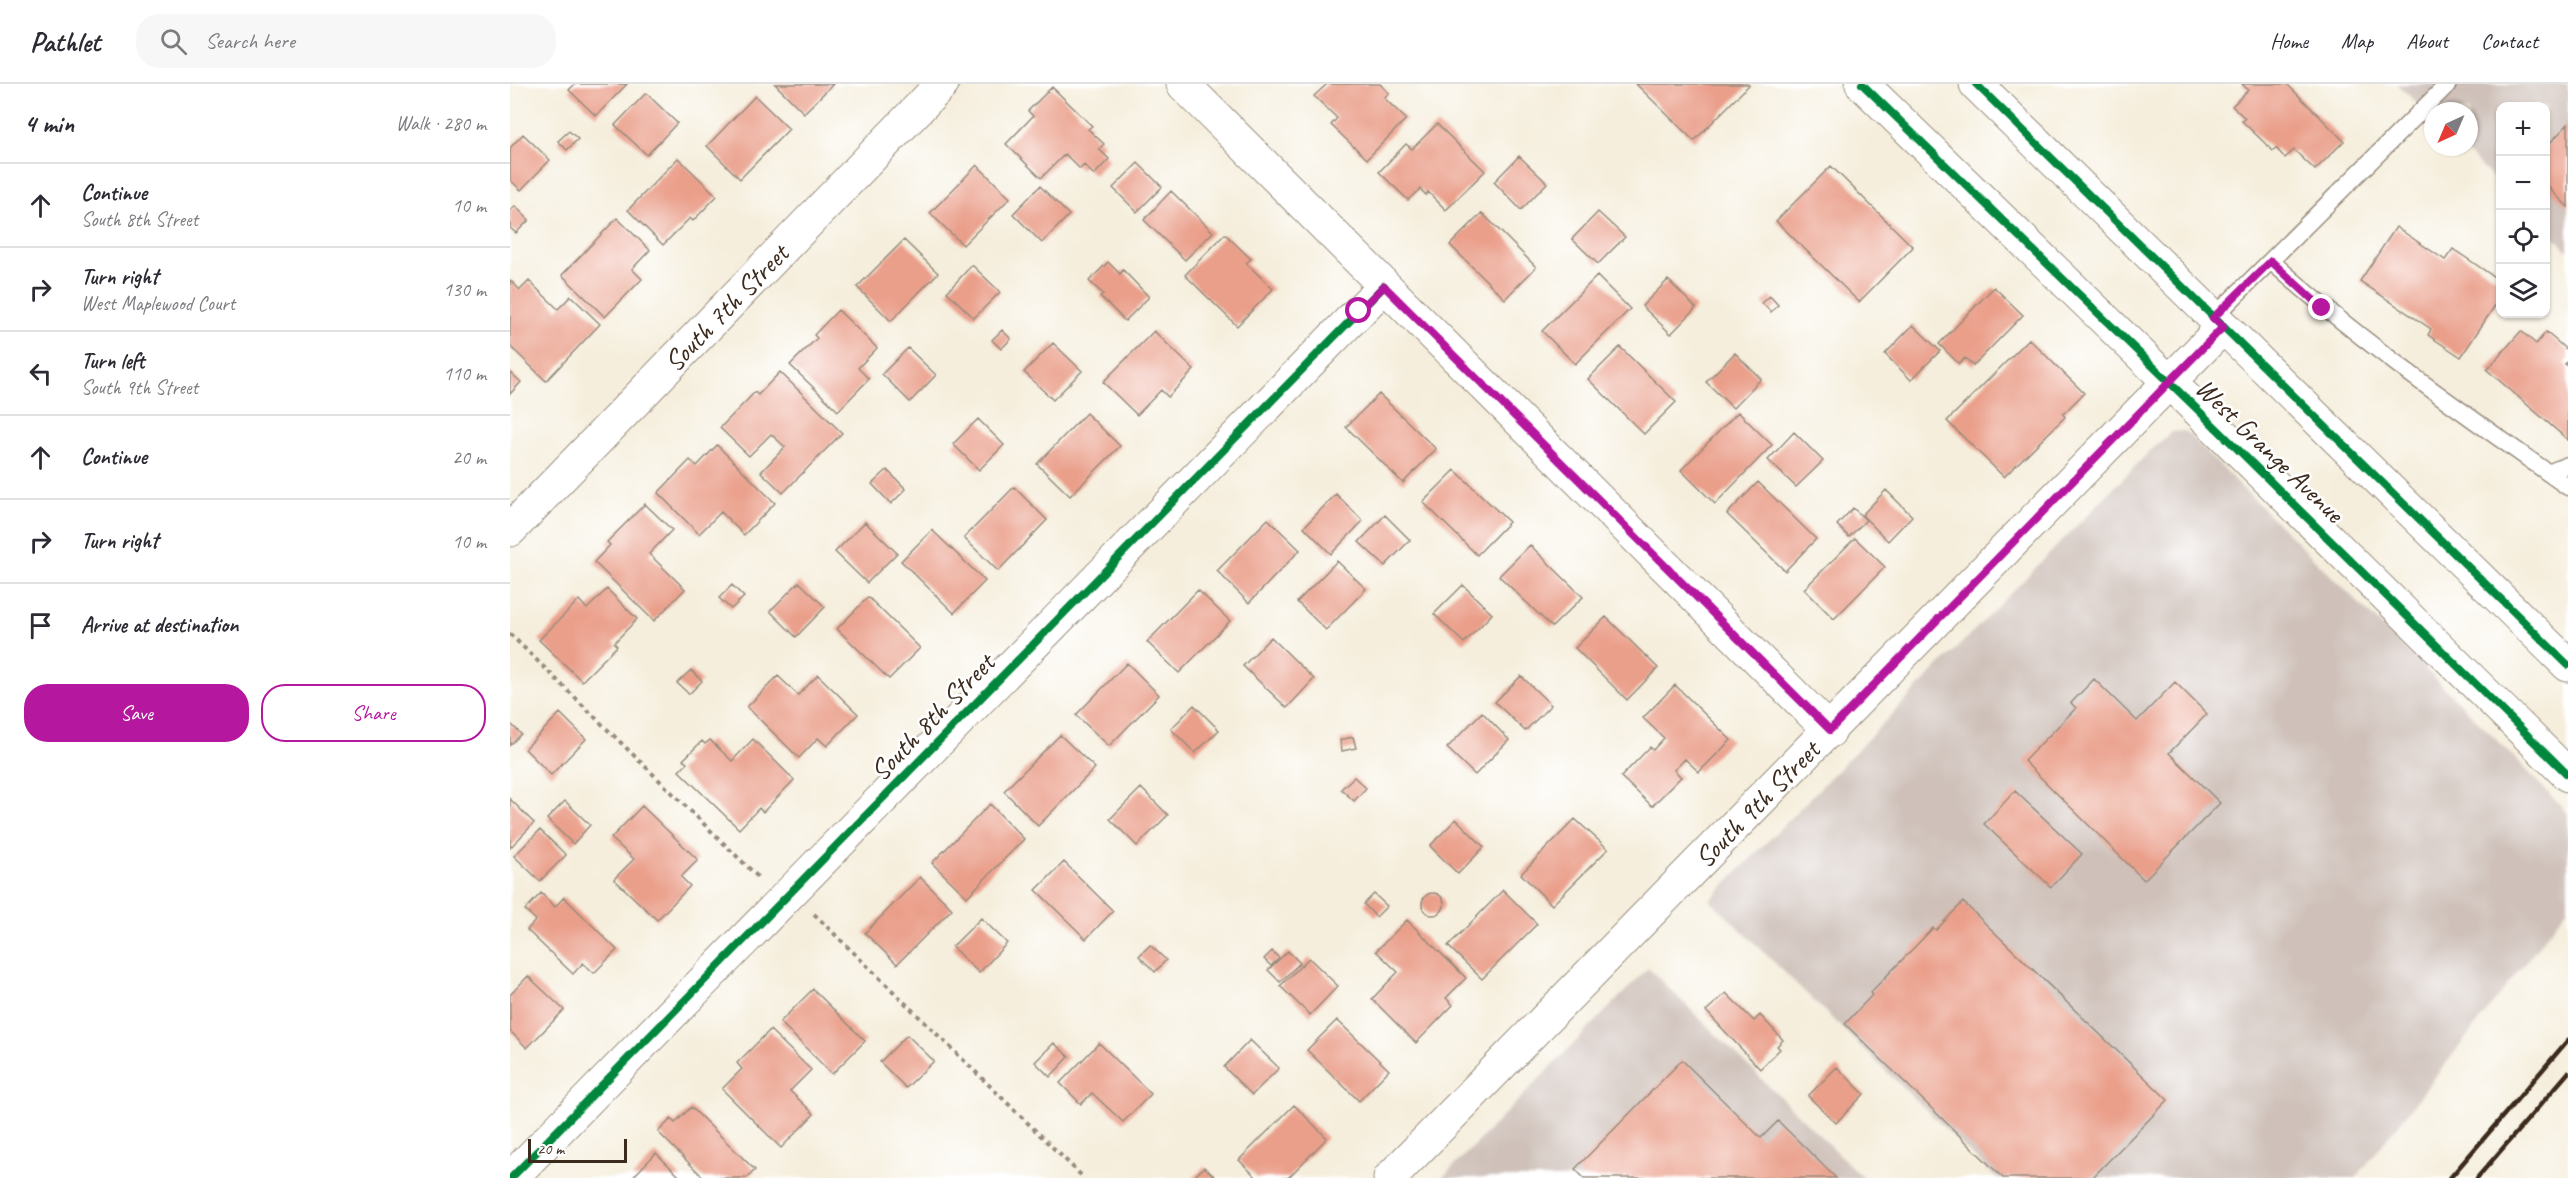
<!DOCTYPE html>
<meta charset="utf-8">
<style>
body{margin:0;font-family:Caveat,sans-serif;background:#f7f7f7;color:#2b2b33}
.controls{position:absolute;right:18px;top:18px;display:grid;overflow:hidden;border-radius:12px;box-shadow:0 2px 4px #0004}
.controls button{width:54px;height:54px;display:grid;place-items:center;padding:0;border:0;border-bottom:2px solid #e1e1e2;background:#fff;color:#2b2b33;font:30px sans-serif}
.compass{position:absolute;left:1914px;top:18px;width:54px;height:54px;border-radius:50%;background:#fff;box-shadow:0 2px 4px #0004;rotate:224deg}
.scale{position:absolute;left:18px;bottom:15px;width:99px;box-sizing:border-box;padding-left:6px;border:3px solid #3b2a1e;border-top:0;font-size:16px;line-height:21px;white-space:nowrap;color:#3b2a1e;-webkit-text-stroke:4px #fff;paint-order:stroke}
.stop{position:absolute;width:18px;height:18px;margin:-14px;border:4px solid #b5179e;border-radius:50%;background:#fff}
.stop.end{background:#b5179e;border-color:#fff;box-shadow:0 2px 6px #0008}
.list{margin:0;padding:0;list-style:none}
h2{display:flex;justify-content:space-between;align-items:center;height:78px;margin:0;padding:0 24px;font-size:26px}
h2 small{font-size:20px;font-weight:400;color:#7c7c81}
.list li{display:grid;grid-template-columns:39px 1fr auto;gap:18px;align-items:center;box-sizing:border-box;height:84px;padding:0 24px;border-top:2px solid #e1e1e2}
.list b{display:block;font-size:22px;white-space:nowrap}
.list p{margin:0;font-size:20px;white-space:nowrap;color:#7c7c81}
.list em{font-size:20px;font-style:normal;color:#7c7c81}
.actions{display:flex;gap:12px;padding:18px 24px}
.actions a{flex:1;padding:14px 0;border:2px solid #b5179e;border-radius:24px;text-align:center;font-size:21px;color:#b5179e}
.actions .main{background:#b5179e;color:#fff}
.icon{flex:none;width:33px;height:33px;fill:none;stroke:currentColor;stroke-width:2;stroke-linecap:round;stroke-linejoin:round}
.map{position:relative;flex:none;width:2058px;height:1094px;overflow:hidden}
header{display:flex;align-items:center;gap:36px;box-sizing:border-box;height:84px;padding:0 30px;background:#fff;border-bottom:2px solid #e1e1e2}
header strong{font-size:28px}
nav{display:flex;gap:33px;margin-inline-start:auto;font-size:21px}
.search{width:420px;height:54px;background:#f7f7f7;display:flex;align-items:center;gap:15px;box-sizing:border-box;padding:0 21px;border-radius:24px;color:#7c7c81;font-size:22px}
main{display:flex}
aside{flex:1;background:#fff}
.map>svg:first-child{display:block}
.industrial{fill:#cfc1ba}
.building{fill:#ea9f8a}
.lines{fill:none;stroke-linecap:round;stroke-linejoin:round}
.service-casing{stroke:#988c7d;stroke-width:19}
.minor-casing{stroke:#988c7d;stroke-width:35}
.tertiary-casing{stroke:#988c7d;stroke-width:35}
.path{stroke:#988c7d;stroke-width:4;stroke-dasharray:4.5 4.5;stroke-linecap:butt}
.service{stroke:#fff;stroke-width:16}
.minor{stroke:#fff;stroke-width:33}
.tertiary{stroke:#fff;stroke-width:33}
.rail{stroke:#3b2a1e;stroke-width:4.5}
.cycleway-casing{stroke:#fff;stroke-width:11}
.cycleway{stroke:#00873e;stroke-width:8}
.route{stroke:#b5179e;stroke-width:8}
.labels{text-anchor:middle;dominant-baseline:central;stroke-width:5;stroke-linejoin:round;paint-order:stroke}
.street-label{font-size:28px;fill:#3b2a1e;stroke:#fff}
</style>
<header>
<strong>Pathlet</strong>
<div class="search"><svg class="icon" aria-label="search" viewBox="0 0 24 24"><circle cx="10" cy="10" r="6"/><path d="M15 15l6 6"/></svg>Search here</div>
<nav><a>Home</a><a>Map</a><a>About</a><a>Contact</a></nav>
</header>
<main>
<aside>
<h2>4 min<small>Walk · 280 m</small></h2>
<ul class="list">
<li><svg class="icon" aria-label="ahead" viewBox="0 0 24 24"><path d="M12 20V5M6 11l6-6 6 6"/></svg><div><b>Continue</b><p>South 8th Street</p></div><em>10 m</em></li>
<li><svg class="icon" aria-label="right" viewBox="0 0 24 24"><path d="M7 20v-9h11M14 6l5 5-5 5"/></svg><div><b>Turn right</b><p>West Maplewood Court</p></div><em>130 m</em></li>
<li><svg class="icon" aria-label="left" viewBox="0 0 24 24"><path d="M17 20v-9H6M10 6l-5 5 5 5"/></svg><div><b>Turn left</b><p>South 9th Street</p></div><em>110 m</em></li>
<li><svg class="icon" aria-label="ahead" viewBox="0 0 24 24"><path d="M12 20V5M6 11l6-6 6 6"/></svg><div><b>Continue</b></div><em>20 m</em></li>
<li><svg class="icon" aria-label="right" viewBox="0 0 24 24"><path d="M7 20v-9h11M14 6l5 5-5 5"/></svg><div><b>Turn right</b></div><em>10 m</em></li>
<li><svg class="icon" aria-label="arrive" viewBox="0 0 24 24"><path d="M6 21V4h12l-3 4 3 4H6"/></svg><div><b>Arrive at destination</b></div></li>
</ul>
<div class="actions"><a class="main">Save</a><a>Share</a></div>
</aside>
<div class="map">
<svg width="2058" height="1094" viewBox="0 0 2058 1094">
<rect width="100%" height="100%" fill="#fff"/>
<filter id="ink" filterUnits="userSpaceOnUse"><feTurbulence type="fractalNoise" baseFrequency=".0167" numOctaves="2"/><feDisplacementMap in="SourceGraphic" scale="12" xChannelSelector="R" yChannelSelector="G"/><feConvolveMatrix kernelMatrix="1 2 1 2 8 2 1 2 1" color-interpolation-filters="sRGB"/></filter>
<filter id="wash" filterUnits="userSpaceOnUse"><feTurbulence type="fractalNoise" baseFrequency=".008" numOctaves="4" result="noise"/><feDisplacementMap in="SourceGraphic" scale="24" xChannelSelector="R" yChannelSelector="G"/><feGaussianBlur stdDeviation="1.35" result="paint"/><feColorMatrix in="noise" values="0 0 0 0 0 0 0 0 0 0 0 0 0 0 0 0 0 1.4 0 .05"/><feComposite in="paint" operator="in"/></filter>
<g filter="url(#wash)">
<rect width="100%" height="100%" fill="#f5eedc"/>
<path class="industrial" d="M1887,0H2058V167L2036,145V22H1990V101L1951,63H1959V27H1923V35Z
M1675,347L2009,678L2058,730V824L1846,1094H1486L1200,816L1639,368L1662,348Z
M1138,884L1353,1094H932Z"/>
<g id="blocks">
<path class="building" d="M65,0H117L86,32L59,6Z
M265,0H323L294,29Z
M817,0H870L879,9L874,14L896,35L857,75L821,41L827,34L804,12Z
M1126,0H1237L1239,1L1184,57Z
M1732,0H1777L1834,57L1805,86L1784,66L1775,74L1766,64L1763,67L1732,37L1735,34L1722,22L1738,6Z
M542,3L582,42L578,45L594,60L589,65L599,75L584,91L574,81L570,85L555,70L531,94L496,60L523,32L518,27Z
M136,9L167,39L137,71L105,41Z
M245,12L279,45L230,95L197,62Z
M927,40L975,87L936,126L918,108L916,111L910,105L898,116L869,88L896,60L902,65Z
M2058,40V123L2036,101V63Z
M59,47L68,55L57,66L48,57Z
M13,50L40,76L11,106L0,96V64Z
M1009,72L1037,99L1011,126L984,98Z
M168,74L207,112L183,137L180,134L153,161L118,126Z
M628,79L652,103L627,128L603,104Z
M467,81L500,114L453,161L420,129Z
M1321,82L1403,163L1349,218L1266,137Z
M530,102L559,131L532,159L503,130Z
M661,107L703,148L675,176L634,136Z
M5,122L19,136L6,149L0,144V127Z
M1088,128L1115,153L1088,180L1062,155Z
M972,129L1026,183L995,215L940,161Z
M107,134L140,166L122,185L132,195L95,233L52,191Z
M1886,143L1935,176L1943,165L1990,197V214L1951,273L1918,251L1921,245L1850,197Z
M715,150L741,175L736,179L763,205L727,242L675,191Z
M394,156L428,189L381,237L347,203Z
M598,178L610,190L613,186L639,213L615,237L590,212L593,210L579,197Z
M462,181L490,208L464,234L437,208Z
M1087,192L1120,225L1065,280L1032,247Z
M0,196L10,206L19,197L48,225L61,212L90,240L36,297L0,262Z
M1158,196L1186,224L1161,250L1132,222Z
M1484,203L1513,231L1463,282L1455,274L1449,280L1429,260Z
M1260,212L1268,221L1261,228L1252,219Z
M328,226L367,264L348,284L359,295L328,327L280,281L307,254L304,251Z
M1403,241L1430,267L1401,296L1375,270Z
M492,246L501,255L491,265L482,256Z
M644,247L684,286L658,313L651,306L627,331L593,298Z
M2011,247L2026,260L2036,248L2058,267V276L2055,280L2058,282V356L1977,286Z
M1519,255L1574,309L1553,330L1555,333L1494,393L1437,337Z
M543,259L572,287L543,316L514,288Z
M1110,263L1166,318L1134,350L1078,295Z
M398,264L426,291L400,318L372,290Z
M1225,269L1251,295L1223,324L1196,298Z
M0,288L11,298L0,310Z
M270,288L332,349L273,409L251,388L275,363L261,350L239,372L210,344L245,308L248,311Z
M869,310L926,365L893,399L836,343Z
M1228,328L1262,361L1205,420L1171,386Z
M576,329L610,362L560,412L527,380Z
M468,335L494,361L469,386L443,360Z
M1284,348L1313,377L1286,403L1258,376Z
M207,361L265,419L234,451L211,428L189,450L148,409L180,376L187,382Z
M377,386L396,405L381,420L362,400Z
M945,386L999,438L967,471L913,418Z
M1248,398L1306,455L1275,487L1217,430Z
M504,403L537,436L488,487L454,454Z
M1376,406L1402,432L1378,457L1352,431Z
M826,410L853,437L821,470L794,443Z
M135,420L162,446L139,470L175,505L144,537L84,478L100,461L97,458Z
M1343,424L1356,436L1339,453L1327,441Z
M875,431L900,456L875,482L849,458Z
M758,435L790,466L739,519L707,487Z
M355,438L387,469L357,499L325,468Z
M422,446L475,497L444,529L391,477Z
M1345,454L1375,483L1324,535L1294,505Z
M1020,461L1073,513L1042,543L989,492Z
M827,477L856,505L816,546L787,518Z
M289,498L315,523L286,553L260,527Z
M222,501L234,513L221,525L209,514Z
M953,501L982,530L954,559L924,530Z
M97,505L127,535L104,559L107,562L72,597L29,556L69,516L77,525Z
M688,506L720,537L669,589L637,558Z
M358,513L410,564L379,595L327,545Z
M1096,533L1148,584L1117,616L1065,564Z
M761,553L804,595L777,624L733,582Z
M617,579L649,611L599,662L566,631Z
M181,586L192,597L179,610L167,599Z
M308,591L348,630L317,662L308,654L289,674L237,623L268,592L288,611Z
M1011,592L1041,621L1015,647L985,618Z
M1584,595L1627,637L1665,598L1697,630L1659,669L1710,719L1634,796L1514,677L1566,624L1561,619Z
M1165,601L1221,656L1189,688L1175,675L1164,686L1171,693L1142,722L1111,693L1140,663L1143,666L1154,654L1133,634Z
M684,621L709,646L685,669L661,645Z
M972,628L999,656L965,691L937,664Z
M50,629L76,655L41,691L15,665Z
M0,639L11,650L0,661Z
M550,651L585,684L528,742L494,707Z
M843,653L846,664L832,667L830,656Z
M243,655L284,696L253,728L249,724L229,745L169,687L177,679L173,676L192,657L195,660L200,656L222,677Z
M844,693L856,704L844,717L831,705Z
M631,704L658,731L627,762L600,735Z
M1505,707L1572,770L1541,803L1474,740Z
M0,715L24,739L0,764Z
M55,717L80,741L63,760L37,735Z
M480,720L514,755L457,813L422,779Z
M132,722L188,776L171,793L180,802L147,836L104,795L124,775L101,754Z
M946,735L974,763L948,790L920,762Z
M1065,735L1098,765L1042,821L1011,790Z
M30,746L56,771L30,797L4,772Z
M554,778L603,827L576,855L526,806Z
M410,793L442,825L387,880L355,849Z
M993,806L1027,840L972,895L938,862Z
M31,809L45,823L54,813L107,866L84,889L73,879L63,890L17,846L26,836L15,826Z
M912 820a11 11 0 1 1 22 0a11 11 0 1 1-22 0Z
M864,810L877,822L866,833L854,820Z
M1453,818L1658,1016L1582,1094H1493L1335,940L1362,911L1360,909L1423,844L1426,846Z
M471,834L497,859L469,889L442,863Z
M897,836L956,894L936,914L943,921L906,959L862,915L888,888L866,867Z
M640,861L656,876L645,888L629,872Z
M762,867L769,874L761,882L754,875Z
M778,867L790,879L770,898L758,886Z
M799,874L828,902L800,931L770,902Z
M18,892L54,926L17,964L0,947V911Z
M303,905L355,957L322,990L270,938Z
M1216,909L1244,937L1250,931L1273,956L1267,962L1270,965L1250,985L1196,927Z
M827,936L879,986L849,1017L797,966Z
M260,946L301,986L280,1007L304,1030L271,1064L212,1005L232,985L227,979Z
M397,951L424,977L396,1004L370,978Z
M740,956L769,984L742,1011L714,983Z
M544,959L559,973L540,993L525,978Z
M589,959L641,1010L613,1038L582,1009L571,1020L550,999Z
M1172,976L1251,1054L1268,1037L1326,1094H1074L1065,1085Z
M1327,983L1354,1010L1326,1039L1298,1012Z
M784,1021L817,1054L778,1094H747L729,1076Z
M181,1023L245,1086L237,1094H194L148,1048L161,1035L165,1039Z
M146,1069L171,1094H122Z
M694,1083L706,1094H683Z"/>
</g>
</g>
<g filter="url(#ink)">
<use href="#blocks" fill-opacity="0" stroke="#988c7d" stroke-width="1.5"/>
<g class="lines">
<g class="service-casing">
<path id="service" d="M1761,177C1855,262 1956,330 2058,403
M1703,234L1938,0
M2038,389L2058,381"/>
</g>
<g class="minor-casing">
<g id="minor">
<path d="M673,0L1320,647"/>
<path id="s1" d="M0,446L432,0"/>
<path d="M1,1094L874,202"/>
<path id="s2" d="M880,1094L1713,243"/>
</g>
</g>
<g class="tertiary-casing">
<path id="tertiary" d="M1352,0L1690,328L2058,691
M1466,0L2058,581"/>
</g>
<path class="path" d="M0,550L248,793
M304,830L574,1094"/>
<use href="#service" class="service"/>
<use href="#minor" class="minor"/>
<use href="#tertiary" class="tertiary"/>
<path class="rail" d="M1940,1094L2058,956
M1967,1094L2058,989"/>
<g class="cycleway-casing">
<path id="cycleway" d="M1352,0L1690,328L2058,691
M1466,0L2058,581
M1,1094L874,202"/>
</g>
<use href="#cycleway" class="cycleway"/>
</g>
</g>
<g class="lines" filter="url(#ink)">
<path class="route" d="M849,227L874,202L1320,646L1713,243L1703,234L1761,177L1812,224"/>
</g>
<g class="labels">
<g class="street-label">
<text stroke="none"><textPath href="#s1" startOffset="310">South 7th Street</textPath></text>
<text transform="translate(1760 366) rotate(44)">West Grange Avenue</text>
<text transform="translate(422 633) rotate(-46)">South 8th Street</text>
<text stroke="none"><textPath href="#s2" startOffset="524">South 9th Street</textPath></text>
</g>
</g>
</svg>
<div class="controls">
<button>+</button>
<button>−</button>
<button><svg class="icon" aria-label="locate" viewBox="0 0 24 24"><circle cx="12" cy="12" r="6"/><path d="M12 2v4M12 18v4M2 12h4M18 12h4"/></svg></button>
<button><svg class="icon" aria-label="layers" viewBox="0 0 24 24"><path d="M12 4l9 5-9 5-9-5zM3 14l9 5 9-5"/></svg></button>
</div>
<svg class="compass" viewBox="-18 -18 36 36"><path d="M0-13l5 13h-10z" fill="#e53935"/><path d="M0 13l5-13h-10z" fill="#7c7c81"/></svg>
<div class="scale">20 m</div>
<div class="stop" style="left:849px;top:227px"></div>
<div class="stop end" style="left:1812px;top:224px"></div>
</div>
</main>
